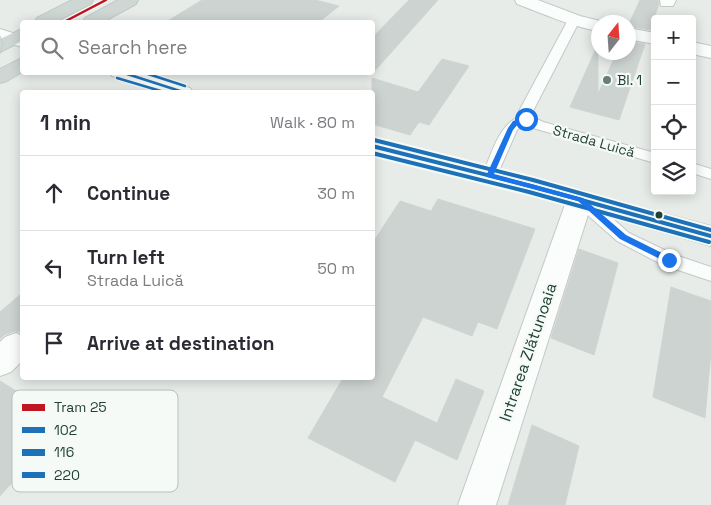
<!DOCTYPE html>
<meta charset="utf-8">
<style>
body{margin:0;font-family:"Space Grotesk",sans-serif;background:#f7f7f7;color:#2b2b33}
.controls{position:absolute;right:15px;top:15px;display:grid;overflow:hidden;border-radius:5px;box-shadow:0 2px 12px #0003}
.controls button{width:45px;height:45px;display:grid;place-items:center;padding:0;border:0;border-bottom:1px solid #e1e1e2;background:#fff;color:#2b2b33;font:25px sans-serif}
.compass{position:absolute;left:591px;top:15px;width:45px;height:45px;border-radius:50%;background:#fff;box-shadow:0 2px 12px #0003;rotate:17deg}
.stop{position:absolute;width:15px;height:15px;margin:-11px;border:4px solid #1a73e8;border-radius:50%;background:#fff}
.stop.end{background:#1a73e8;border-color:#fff;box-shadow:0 1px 5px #0008}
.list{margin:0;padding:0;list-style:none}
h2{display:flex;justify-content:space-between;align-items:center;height:65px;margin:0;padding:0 20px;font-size:21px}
h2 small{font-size:16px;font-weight:400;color:#7c7c81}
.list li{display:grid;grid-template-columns:32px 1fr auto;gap:15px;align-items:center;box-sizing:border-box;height:75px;padding:0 20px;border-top:1px solid #e1e1e2}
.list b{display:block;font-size:19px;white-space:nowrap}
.list p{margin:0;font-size:16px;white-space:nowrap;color:#7c7c81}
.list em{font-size:16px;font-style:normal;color:#7c7c81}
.icon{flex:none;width:28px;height:28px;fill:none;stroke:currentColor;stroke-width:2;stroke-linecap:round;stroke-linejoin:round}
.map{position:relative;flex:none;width:711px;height:505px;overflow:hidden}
.search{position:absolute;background:#fff;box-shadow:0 2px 12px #0003;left:20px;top:20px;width:355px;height:55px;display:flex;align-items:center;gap:12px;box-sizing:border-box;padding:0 18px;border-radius:5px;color:#7c7c81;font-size:19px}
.panel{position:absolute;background:#fff;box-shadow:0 2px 12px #0003;left:20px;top:90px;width:355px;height:290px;border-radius:5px}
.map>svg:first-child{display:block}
.building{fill:#cdd3d0;stroke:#cfd5d1}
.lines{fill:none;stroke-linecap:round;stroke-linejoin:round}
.lane-casing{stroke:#c4c9c6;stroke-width:2}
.street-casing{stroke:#c4c9c6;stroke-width:2}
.secondary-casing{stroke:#c0c8c4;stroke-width:2}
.primary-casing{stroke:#c1cbc6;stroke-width:2}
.lane{fill:#fbfcfc;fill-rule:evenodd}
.street{fill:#fbfcfc;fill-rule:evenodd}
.secondary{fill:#fbfcfc;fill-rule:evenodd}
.primary{fill:#ced7d3;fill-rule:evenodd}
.tram{stroke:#c8cdca;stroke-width:1}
.bus-1-far1-casing{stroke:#f5faf7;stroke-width:5}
.bus-1-casing{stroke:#f5faf7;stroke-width:8}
.bus-2-far1-casing{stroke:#f5faf7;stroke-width:5}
.bus-2-casing{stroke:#f5faf7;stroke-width:8}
.bus-3-far1-casing{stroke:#f5faf7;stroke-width:5}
.bus-3-casing{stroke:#f5faf7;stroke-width:8}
.bus-1-far1{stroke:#1d71b8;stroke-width:2.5}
.bus-1{stroke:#1d71b8;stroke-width:4}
.bus-2-far1{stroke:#1d71b8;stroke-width:2.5}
.bus-2{stroke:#1d71b8;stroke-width:4}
.bus-3-far1{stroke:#1d71b8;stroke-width:2.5}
.bus-3{stroke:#1d71b8;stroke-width:4}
.tram-1-casing{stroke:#f5faf7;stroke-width:5}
.tram-1{stroke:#be1622;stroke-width:2.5}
.route{fill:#1a73e8}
.poi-dot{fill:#667e73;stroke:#f5faf7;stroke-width:2}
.bus-dot{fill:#214233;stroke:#f5faf7;stroke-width:2}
.labels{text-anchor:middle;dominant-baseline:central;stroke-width:4.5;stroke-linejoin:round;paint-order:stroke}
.far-poi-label{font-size:14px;fill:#214233;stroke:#f5faf7;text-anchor:start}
.far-street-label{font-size:14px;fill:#214233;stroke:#f5faf7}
.street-label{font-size:16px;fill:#214233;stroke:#f5faf7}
.key{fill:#f5faf7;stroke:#b5c3bc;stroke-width:1}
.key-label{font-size:14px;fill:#214233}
</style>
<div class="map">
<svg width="711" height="505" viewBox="0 0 711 505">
<rect width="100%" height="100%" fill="#e7ece9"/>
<path class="building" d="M202,0H315L339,6L319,22H166Z
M409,0H438L372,74V38Z
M640,0H658L659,4L650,30L628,26Z
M628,41L645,44L619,120L570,107L598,44V94L617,52H628Z
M442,59L469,66L429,125L419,122L410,135L372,124V78L418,92Z
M438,199L535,229L497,329L478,322L472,336L423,317L382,397L437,423L456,379L484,391L457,460L415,440L395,482L308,438L343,378H372V244L400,201L431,211Z
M579,249L618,263L594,355L551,338Z
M671,287L711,301V352L705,418L653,397Z
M22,293V329L19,332L15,331L4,335L0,339V312Z
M0,381L67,422L0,496Z
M532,425L579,446L565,505H508Z"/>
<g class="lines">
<g class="lane-casing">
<path id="lane" d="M574,17L580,20L533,111V117L543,122L655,153V163L533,128L525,124L517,130L495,180H485L482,176C491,156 498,125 519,117V111L568,20Z
M692,163L711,169V179L692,173Z
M580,193L586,195L629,233L675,255L711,267V281L663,265L617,241L574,203L572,199L574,195Z"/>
</g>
<g class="street-casing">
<path id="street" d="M515,0H538L580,16L604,22H598V31C570,26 544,14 517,4Z
M660,0H676L673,6H661Z
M628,28L655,33V44L628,39Z
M692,42L711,46V58L692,54Z
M580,190L589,193L593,199L496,505H458L567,199L571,193Z
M16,333L22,336V361L11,372L0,376V342L5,337Z"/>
</g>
<g class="secondary-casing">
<path id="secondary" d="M0,29L22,36V47L0,40Z
M110,72H141L190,88L193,92H164L112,76Z
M372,139L531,178L711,226V246L529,194L372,153Z"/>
</g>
<g class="primary-casing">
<path id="primary" d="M72,0H93L91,4L55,22H34L37,18Z
M118,0H138L136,4L103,22H82L85,18Z
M22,29V41L0,52V39Z
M22,58V72L7,81L0,83V69Z"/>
</g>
<use href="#lane" class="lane"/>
<use href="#street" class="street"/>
<use href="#secondary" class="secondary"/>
<use href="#primary" class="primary"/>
<path class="tram" d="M0,36L3,44L0,54"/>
<g class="bus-1-far1-casing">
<path id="bus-1-far1" d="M121,72L183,92"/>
</g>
<g class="bus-1-casing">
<path id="bus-1" d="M372,146L531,186L711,236"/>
</g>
<g class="bus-2-far1-casing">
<path id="bus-2-far1" d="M117,78L164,92"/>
</g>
<g class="bus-2-casing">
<path id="bus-2" d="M372,153L529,192L709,242"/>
</g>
<g class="bus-3-far1-casing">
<path id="bus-3-far1" d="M142,72L185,86"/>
</g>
<g class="bus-3-casing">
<path id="bus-3" d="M374,140L533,180L711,230"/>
</g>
<use href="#bus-1-far1" class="bus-1-far1"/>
<use href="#bus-1" class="bus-1"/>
<use href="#bus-2-far1" class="bus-2-far1"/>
<use href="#bus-2" class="bus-2"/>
<use href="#bus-3-far1" class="bus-3-far1"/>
<use href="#bus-3" class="bus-3"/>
<g class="tram-1-casing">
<path id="tram-1" d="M64,22L106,0"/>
</g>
<use href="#tram-1" class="tram-1"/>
</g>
<path class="route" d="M526,117L529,118V120L518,124L513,130L494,174L583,198L626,235L672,258V262H666L620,239L578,201L487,177L486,176L508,128L513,121Z"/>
<circle class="poi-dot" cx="607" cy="80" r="5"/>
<circle class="bus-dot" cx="659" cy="215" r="4.5"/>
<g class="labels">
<g class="far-poi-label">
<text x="617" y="80">Bl. 1</text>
</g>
<g class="far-street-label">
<text transform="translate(594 141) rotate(16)">Strada Luică</text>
</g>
<g class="street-label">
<text transform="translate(528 352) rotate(-71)">Intrarea Zlătunoaia</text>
</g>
</g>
<rect x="12" y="390" width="166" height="102" rx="8" class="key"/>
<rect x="22" y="404" width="23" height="7" fill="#be1622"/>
<rect x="22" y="427" width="23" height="6" fill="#1d71b8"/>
<rect x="22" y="449" width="23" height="7" fill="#1d71b8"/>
<rect x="22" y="472" width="23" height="6" fill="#1d71b8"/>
<g class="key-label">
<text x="54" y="412">Tram 25</text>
<text x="54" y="435">102</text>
<text x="54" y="457">116</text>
<text x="54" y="480">220</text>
</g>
</svg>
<div class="controls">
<button>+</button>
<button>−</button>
<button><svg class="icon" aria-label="locate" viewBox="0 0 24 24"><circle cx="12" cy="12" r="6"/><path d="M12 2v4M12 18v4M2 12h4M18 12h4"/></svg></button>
<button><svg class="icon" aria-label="layers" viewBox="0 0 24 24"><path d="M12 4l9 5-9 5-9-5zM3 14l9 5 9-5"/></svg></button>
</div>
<svg class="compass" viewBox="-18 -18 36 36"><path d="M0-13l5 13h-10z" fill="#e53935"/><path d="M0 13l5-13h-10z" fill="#7c7c81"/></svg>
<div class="stop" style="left:526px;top:119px"></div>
<div class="stop end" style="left:669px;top:260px"></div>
<div class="search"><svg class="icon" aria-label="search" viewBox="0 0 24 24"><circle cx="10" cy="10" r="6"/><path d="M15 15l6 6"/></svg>Search here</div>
<section class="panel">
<h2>1 min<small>Walk · 80 m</small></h2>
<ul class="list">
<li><svg class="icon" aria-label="ahead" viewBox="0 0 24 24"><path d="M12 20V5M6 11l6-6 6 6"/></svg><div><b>Continue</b></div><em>30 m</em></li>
<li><svg class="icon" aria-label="left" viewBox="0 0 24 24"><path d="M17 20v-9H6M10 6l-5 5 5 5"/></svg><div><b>Turn left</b><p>Strada Luică</p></div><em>50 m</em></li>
<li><svg class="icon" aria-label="arrive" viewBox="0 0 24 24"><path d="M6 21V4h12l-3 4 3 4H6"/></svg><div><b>Arrive at destination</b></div></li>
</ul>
</section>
</div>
